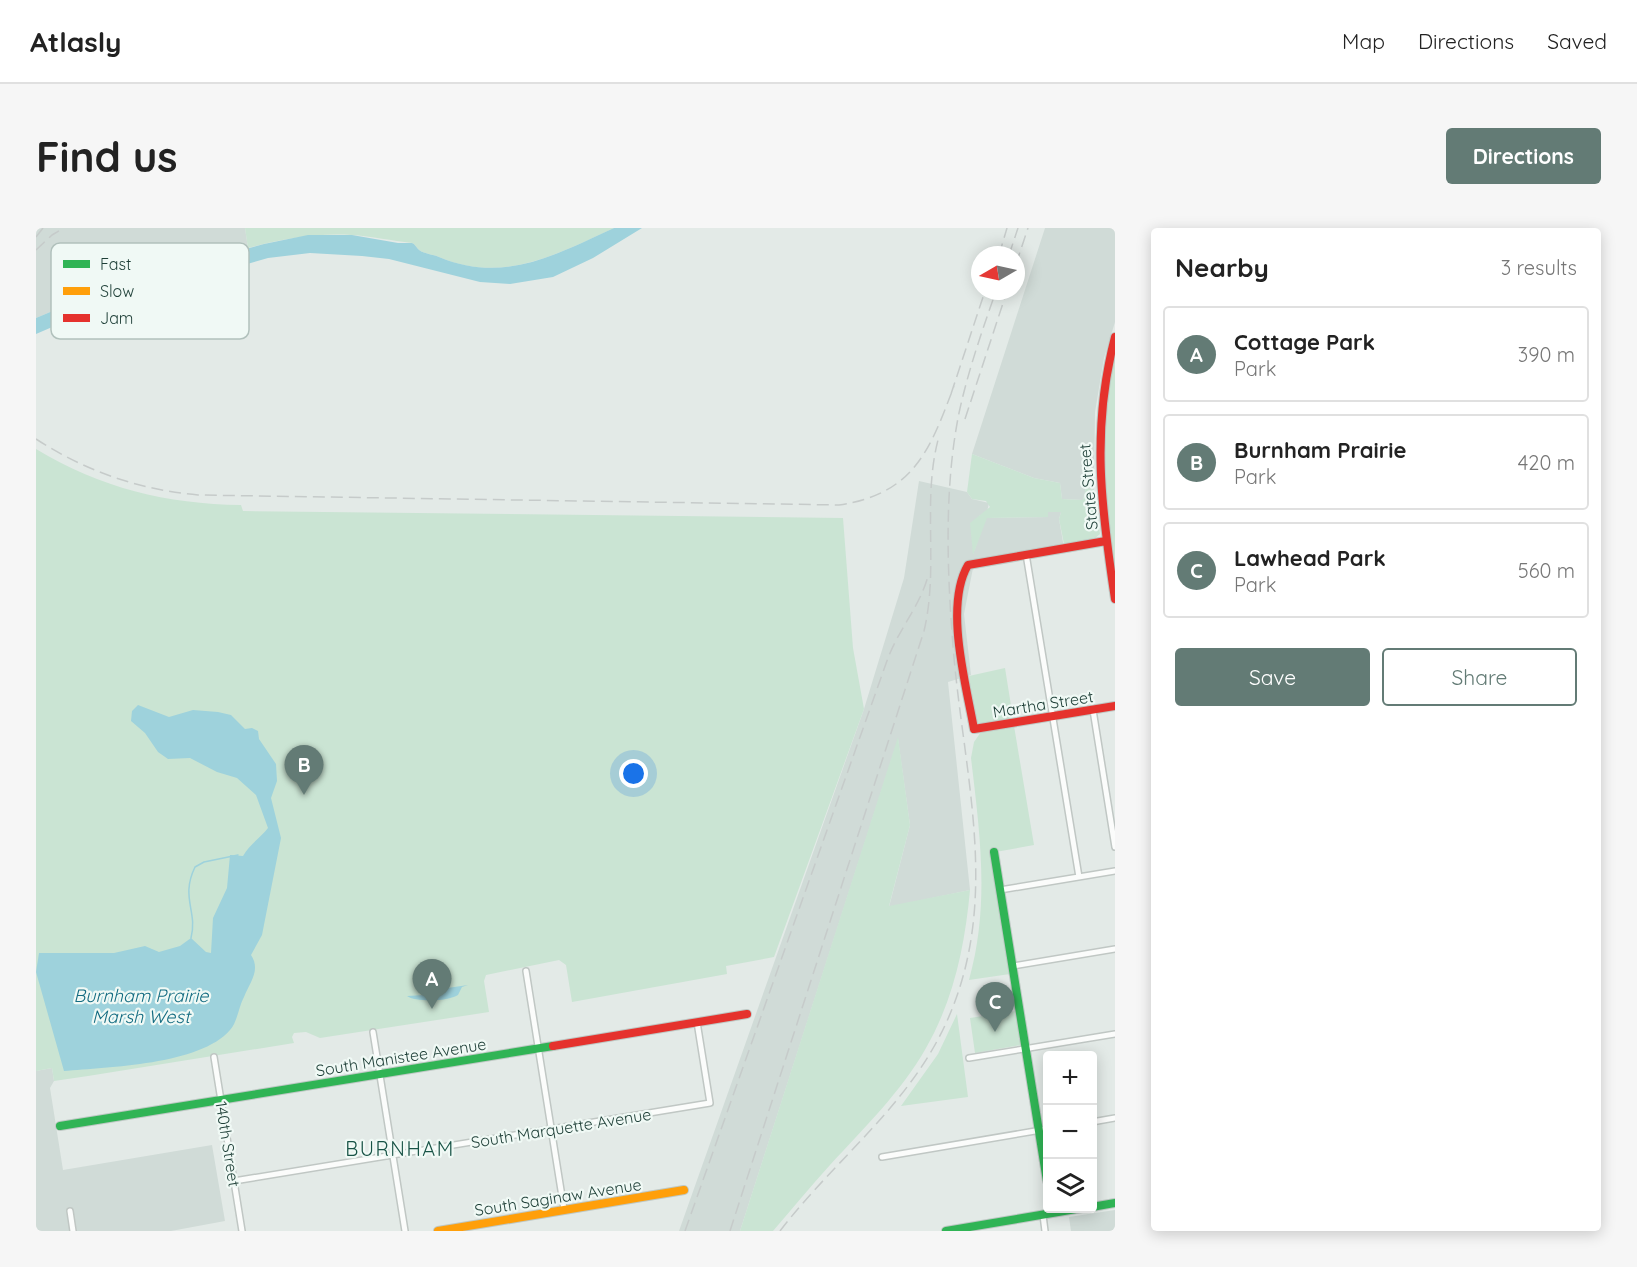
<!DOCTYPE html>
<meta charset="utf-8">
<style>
body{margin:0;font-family:Quicksand,sans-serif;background:#f6f6f6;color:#222}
.controls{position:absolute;right:18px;bottom:18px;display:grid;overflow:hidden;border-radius:6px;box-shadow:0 3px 15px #0003}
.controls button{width:54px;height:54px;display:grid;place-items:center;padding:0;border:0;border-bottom:2px solid #e0e0e0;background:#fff;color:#222;font:30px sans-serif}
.compass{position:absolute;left:935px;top:18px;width:54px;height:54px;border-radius:50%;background:#fff;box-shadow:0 3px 15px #0003;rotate:261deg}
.you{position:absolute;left:598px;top:546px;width:21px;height:21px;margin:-15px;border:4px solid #fff;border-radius:50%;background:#1a73e8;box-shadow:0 0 0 9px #1a73e833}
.badge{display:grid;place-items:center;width:39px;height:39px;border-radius:50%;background:#637b75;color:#fff;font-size:20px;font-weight:700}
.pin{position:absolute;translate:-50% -50px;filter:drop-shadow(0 2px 3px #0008)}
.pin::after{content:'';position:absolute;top:32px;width:21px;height:18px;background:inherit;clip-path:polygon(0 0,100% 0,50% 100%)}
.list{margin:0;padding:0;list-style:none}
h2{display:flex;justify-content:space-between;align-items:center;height:78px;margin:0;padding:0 24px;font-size:26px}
h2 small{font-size:20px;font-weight:400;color:#767676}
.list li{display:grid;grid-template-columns:39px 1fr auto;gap:18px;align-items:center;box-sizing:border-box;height:96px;margin:0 12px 12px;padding:0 12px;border:2px solid #e0e0e0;border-radius:6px}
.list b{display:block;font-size:22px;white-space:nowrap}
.list p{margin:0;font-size:20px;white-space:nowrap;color:#767676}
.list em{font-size:20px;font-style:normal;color:#767676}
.actions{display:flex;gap:12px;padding:18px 24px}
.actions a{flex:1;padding:14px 0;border:2px solid #637b75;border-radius:6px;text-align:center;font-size:21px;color:#637b75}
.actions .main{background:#637b75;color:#fff}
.icon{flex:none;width:33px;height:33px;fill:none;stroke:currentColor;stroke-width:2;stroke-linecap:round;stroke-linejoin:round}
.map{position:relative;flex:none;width:1079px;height:1003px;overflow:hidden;border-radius:6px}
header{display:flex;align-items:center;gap:36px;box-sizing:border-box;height:84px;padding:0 30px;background:#fff;border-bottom:2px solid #e0e0e0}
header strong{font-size:28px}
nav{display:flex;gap:33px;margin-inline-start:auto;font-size:21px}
.intro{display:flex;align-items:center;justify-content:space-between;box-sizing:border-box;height:144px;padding:0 36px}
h1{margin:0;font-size:42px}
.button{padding:15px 27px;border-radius:6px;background:#637b75;color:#fff;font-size:21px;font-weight:700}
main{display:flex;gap:36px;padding:0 36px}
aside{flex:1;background:#fff;border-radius:6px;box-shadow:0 3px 15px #0003}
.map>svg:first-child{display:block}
.built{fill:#d0dbd7}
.green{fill:#cae4d3}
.water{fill:#9ed2dc}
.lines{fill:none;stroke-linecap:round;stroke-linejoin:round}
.stream{stroke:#9ed2dc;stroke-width:1.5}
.street-casing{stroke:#c0c7c4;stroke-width:8}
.fast-casing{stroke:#bec8c4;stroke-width:10}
.slow-casing{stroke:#bec8c4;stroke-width:10}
.jam-casing{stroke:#bec8c4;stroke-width:10}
.street{stroke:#fbfcfb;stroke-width:5}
.fast{stroke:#30b455;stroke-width:8}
.slow{stroke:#ff9f0a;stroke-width:8}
.jam{stroke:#e5322d;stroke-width:8}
.rail{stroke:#c6cbca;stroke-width:1.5;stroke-dasharray:12 6;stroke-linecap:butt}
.labels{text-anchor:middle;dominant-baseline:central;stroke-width:4.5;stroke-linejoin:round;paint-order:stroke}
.street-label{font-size:16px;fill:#1e3f37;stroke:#f0f9f5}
.water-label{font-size:18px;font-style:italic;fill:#126b81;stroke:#f0f9f5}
.quarter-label{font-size:20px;letter-spacing:1.5px;fill:#185346;stroke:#f0f9f5}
.key{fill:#f0f9f5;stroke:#b1c1bc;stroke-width:1.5}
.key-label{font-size:16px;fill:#1e3f37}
</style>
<header>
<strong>Atlasly</strong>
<nav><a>Map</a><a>Directions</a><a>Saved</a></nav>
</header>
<div class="intro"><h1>Find us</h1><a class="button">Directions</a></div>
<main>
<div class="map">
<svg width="1079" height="1003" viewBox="0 0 1079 1003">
<rect width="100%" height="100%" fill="#e3eae7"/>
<path class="built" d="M0,0H209L212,20L81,56L0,90Z
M1009,0H1079V94L1068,130L1059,184L1058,262L1050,260L1047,272L1026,271L1024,255L998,250L936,226Z
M883,253L931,264L936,271L953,275L951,284L943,288L937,326L950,290L1012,289V284H1025L1023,291L1028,320L938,335L928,386L935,447L912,454L934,662L853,679L874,597L862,511L704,1003H643L828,481L868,350Z
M16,840L18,853L14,860L27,942L176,917L189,993L135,1003H0V843Z
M1079,982V1003H1035L1033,989Z"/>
<path class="green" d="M209,0H578C520,27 466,56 403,29C396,26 387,26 382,21C380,19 379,16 376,15C356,13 336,8 315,7C281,5 246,11 212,20Z
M1079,121V348C1065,264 1059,206 1079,121Z
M0,221C64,260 131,276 205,277L207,283L807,290L817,420L828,481L738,729L690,738L691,746L536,774L530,737L523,732L450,747L448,753L453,784L284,810L270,804L258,805L256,809L258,815L52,848L18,853L16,840L0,843Z
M936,226L998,250L1024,255L1026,271L1047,272L1050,260L1058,262L1064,306L1058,311L1028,316L1023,291L1025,284H1012V289L951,290L937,327L934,295L954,279L950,273L936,271L931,264Z
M969,440L977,490L942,496L939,493L933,448Z
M978,498L998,617L954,625L974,746L933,752C954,677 944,606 935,530L938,514L945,504Z
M862,509L874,597L853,678L934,662C929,717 918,771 890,820C865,864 828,900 794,937C774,959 756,981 737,1003H704Z
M979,783L985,817L939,825L934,790Z
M921,786L932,869L865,878L902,826Z"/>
<path class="water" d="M578,0H606L557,30L517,49L474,56L444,54L353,31L326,28L274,25L232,30L102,67L51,84L0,106V90L81,56L228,16L272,7H316L362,15H376C379,16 380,19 382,21C387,26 396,26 403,29C468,56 519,27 578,0Z
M102,477L133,489L157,482L182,484L195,487L209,501L216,500L222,503L223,511L240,536L241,553L235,570L245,610L226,707L215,727C225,742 214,754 208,769C203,778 201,795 194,802C164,837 72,839 28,843L0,744L3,725H78L109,718L123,724L144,718L155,710L170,724L175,725L177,690L191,660L194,627L207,628C214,616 224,610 232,600L220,567L201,550L181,544L154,530L132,531L122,524L109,505L95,493L96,483Z
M432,757L426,759L422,767C411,774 379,774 371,768L405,766L404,762H398Z"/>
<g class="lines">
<path class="stream" d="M155,710C162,683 144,670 159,639L168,634L202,627"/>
<g class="street-casing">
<path id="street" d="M990,326L1043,649
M1057,482L1079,619
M964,662L1079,643
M977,738L1079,721
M490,743L528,981
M337,804L369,1003
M178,829L206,1003
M933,830L1079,806
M1056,894L1079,890
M846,929L1011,901
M198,953L674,875L661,794
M34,983L37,1003
M1007,987L1009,1003"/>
</g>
<g class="fast-casing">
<path id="fast" d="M958,624L1011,953
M24,898L517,818
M1056,979L1079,975
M910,1003L1046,980"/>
</g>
<g class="slow-casing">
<path id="slow" d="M402,1003L648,962"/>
</g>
<g class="jam-casing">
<path id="jam" d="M1079,109C1055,201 1065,279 1079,371
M1070,313L932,337C908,378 930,456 938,501L1079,478
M517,818L711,786"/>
</g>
<use href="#street" class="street"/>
<use href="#fast" class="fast"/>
<use href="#slow" class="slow"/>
<use href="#jam" class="jam"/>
<path class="rail" d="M0,9L7,0
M0,22L16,7L28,0
M963,27L971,0
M973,27L982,0
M980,36L992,0
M915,166L949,63
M929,191L971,63
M0,211C49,243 104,262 162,267L803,277C878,266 894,222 918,158
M649,1003L852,430C863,401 884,378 892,348
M694,1003L888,403C903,340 886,274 902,212
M744,1003C799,931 873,878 911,793C966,670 927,546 917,418C911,342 908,260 923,185C932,143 946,103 960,63"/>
</g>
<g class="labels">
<g class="street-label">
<text transform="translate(1052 259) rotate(-95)">State Street</text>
<text transform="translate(1007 476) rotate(-9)">Martha Street</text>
<text transform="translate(365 829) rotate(-9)">South Manistee Avenue</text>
<text transform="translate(525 900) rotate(-9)">South Marquette Avenue</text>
<text transform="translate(192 916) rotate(81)">140th Street</text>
<text transform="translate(522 969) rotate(-9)">South Saginaw Avenue</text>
</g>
<g class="water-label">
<text x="105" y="767">Burnham Prairie<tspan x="105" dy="21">Marsh West</tspan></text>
</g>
<g class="quarter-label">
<text x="364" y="920">BURNHAM</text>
</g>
</g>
<rect x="15" y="15" width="198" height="96" rx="9" class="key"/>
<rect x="27" y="32" width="27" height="8" fill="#30b455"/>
<rect x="27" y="59" width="27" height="8" fill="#ff9f0a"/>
<rect x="27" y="86" width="27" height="8" fill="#e5322d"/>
<g class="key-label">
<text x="64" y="42">Fast</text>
<text x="64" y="69">Slow</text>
<text x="64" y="96">Jam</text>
</g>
</svg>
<div class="controls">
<button>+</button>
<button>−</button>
<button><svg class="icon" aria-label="layers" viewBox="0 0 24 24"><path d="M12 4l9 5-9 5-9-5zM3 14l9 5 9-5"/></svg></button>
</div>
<svg class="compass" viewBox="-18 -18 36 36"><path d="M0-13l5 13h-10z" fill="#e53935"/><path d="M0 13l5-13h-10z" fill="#767676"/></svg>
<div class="you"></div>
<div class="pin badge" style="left:396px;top:781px">A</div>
<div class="pin badge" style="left:268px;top:567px">B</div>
<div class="pin badge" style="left:959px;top:804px">C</div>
</div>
<aside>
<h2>Nearby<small>3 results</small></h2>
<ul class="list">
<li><span class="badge">A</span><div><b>Cottage Park</b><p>Park</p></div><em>390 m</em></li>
<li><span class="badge">B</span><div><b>Burnham Prairie</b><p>Park</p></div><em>420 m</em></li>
<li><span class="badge">C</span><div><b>Lawhead Park</b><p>Park</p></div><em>560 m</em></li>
</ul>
<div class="actions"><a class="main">Save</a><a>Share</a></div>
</aside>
</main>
